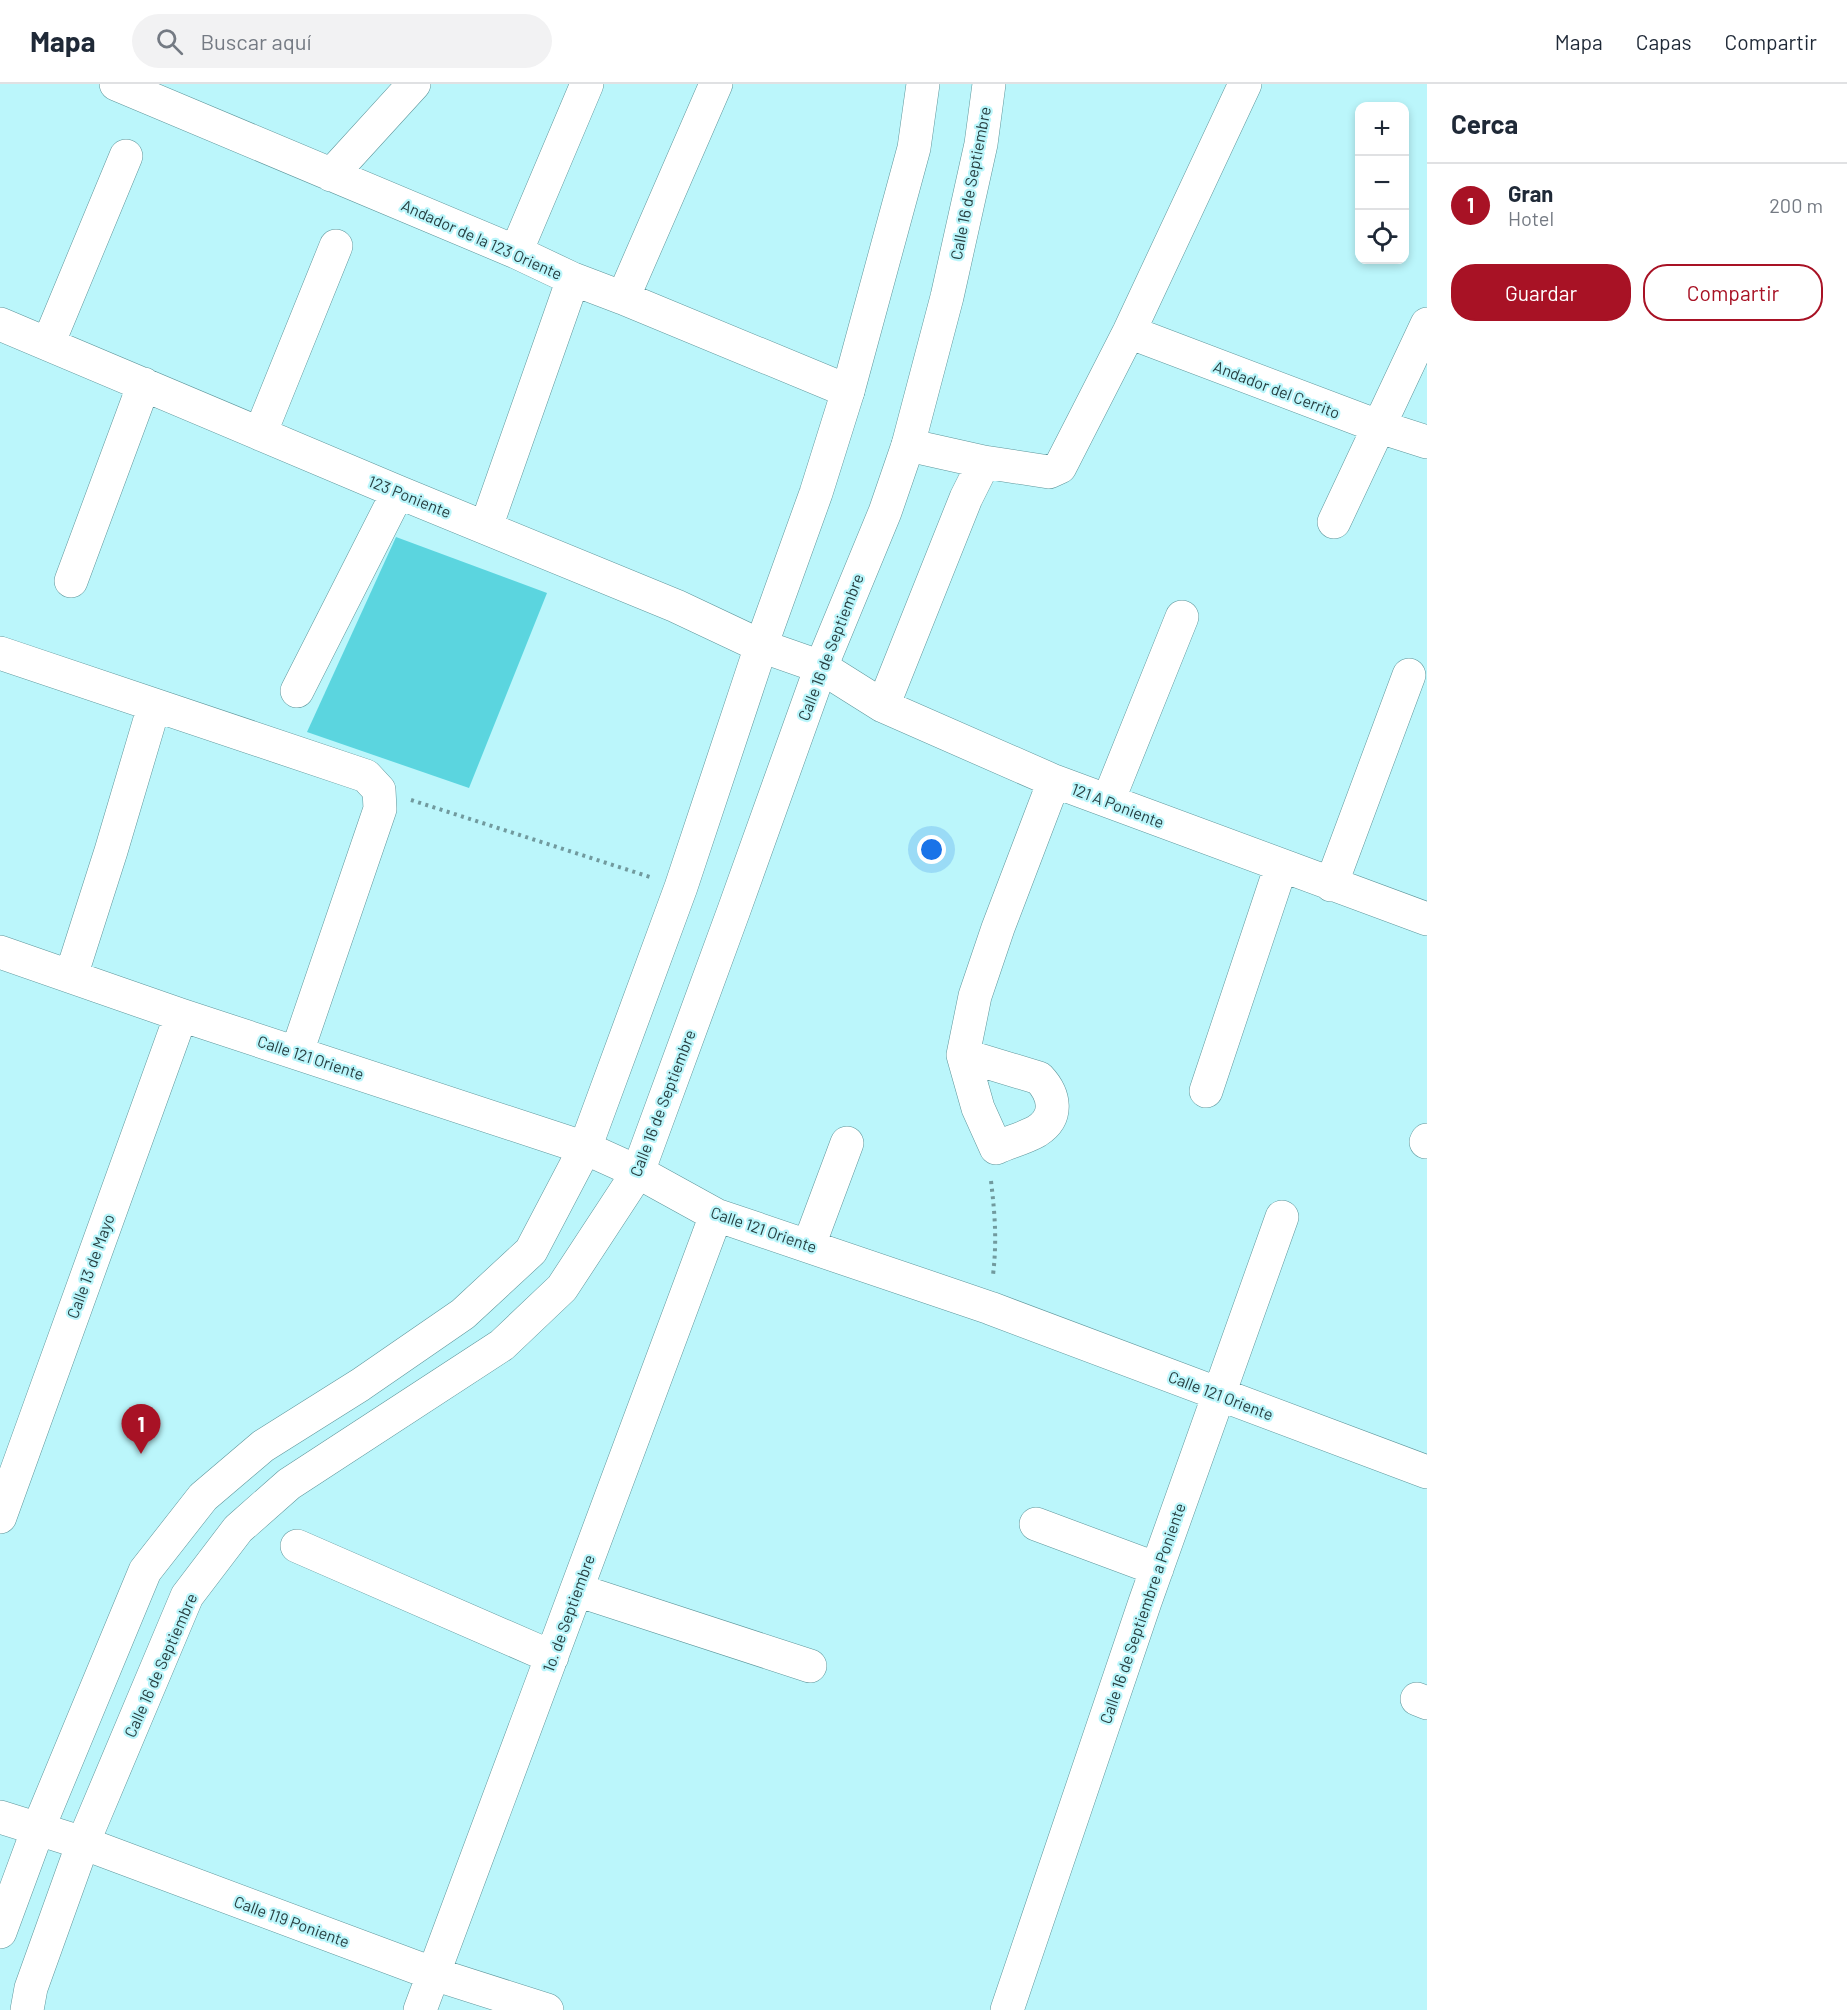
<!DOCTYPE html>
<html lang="es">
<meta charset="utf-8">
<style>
body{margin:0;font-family:Barlow,sans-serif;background:#f2f2f3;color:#1f2937}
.controls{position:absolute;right:18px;top:18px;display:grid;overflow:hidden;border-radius:12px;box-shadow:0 3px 9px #0003}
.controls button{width:54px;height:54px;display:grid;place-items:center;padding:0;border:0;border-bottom:2px solid #e0e1e3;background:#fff;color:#1f2937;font:30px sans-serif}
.you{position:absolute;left:932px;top:766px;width:21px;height:21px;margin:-15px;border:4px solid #fff;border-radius:50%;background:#1a73e8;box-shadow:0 0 0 9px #1a73e833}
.badge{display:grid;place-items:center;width:39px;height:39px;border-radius:50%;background:#a81225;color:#fff;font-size:20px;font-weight:700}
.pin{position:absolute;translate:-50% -50px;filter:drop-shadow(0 2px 3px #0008)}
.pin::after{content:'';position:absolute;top:32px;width:21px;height:18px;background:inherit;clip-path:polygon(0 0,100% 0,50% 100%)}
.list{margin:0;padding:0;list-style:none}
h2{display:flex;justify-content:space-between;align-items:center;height:78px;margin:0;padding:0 24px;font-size:26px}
h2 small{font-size:20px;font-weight:400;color:#747a83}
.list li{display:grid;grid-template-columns:39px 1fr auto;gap:18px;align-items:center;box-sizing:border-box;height:84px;padding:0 24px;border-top:2px solid #e0e1e3}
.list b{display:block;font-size:22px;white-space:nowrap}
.list p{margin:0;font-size:20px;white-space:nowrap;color:#747a83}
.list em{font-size:20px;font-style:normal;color:#747a83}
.actions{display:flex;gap:12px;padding:18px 24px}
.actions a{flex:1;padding:14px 0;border:2px solid #a81225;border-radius:24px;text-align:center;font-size:21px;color:#a81225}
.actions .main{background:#a81225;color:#fff}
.icon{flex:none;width:33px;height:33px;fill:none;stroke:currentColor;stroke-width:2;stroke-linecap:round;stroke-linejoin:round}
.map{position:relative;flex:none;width:1427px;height:1926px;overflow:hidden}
header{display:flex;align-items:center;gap:36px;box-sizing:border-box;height:84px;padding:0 30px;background:#fff;border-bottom:2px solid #e0e1e3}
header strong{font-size:28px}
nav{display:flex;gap:33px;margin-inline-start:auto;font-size:21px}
.search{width:420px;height:54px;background:#f2f2f3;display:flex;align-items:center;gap:15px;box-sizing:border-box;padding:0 21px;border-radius:33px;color:#747a83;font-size:22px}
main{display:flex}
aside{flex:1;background:#fff}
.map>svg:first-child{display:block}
.green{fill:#5bd5df}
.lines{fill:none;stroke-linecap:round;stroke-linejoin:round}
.minor-casing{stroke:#5e969b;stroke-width:34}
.major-casing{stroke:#5e969b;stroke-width:34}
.path{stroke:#719a9e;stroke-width:4;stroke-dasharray:3 4.5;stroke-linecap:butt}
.minor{stroke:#fff;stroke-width:33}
.major{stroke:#fff;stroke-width:33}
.labels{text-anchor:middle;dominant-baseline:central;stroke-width:4.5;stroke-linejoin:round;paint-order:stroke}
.street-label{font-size:16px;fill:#273f41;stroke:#bbf6fb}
</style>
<header>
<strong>Mapa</strong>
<div class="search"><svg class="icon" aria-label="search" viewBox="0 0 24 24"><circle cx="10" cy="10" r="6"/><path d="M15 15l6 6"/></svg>Buscar aquí</div>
<nav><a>Mapa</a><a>Capas</a><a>Compartir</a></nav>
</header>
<main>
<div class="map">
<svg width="1427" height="1926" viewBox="0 0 1427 1926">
<rect width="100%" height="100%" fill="#bbf6fb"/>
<path class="green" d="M396,453L547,509L469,704L307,648Z"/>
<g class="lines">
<g class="minor-casing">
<path id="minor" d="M116,0L516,168L573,195L623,214L848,307
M331,91L414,0
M516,168L587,0
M623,214L716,0
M0,240L398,408L676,522L761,562L821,583L883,622L1054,697L1427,835
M1129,248L1380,343L1427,358
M48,260L126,72
M260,350L336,162
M908,361L984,378L1049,388L1060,383L1129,248L1245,0
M1334,438L1427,240
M486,443L573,195
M71,497L144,300
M0,569L366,692L379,706L380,725L297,968
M297,607L398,408
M883,622L966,414L984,378
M1108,717L1182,533
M1331,801L1409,591
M0,868L181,931L585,1064L638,1088L716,1131L990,1224L1427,1388
M71,892L111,767L154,622
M963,971L1039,994C1055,1011 1059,1033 1037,1047C1025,1054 1009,1058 996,1064L978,1024L963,971L975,912L998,844L1054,697
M1206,1007L1281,782
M1426,1058L1427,1056
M809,1161L847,1059
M0,1433L181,931
M1036,1440L1157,1485
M297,1462L552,1573
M577,1506L810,1582
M1417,1615L1427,1619
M0,1733L83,1759L434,1890L547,1926
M420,1926L716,1131
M1007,1926L1145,1518L1282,1133"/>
</g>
<g class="major-casing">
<path id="major" d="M0,1848L38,1745L145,1487L203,1413L263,1362L360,1301L463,1230L531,1167L585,1064L681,803L761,562L816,409L848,307L914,64L923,0
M27,1926L31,1904L83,1759L187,1512L238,1445L289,1400L502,1261L562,1204L638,1088L734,826L821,583L885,428L908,361L947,213L981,60L989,0"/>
</g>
<path class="path" d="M411,716L650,793
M991,1097C995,1131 997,1157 993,1191"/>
<use href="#minor" class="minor"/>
<use href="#major" class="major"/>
</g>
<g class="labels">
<g class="street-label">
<text transform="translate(970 99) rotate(-79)">Calle 16 de Septiembre</text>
<text transform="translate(482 155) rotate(24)">Andador de la 123 Oriente</text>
<text transform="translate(1277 305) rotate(21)">Andador del Cerrito</text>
<text transform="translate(410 412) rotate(22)">123 Poniente</text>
<text transform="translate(830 563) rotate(-69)">Calle 16 de Septiembre</text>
<text transform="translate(1118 721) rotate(21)">121 A Poniente</text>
<text transform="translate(311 973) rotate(18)">Calle 121 Oriente</text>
<text transform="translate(662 1019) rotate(-69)">Calle 16 de Septiembre</text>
<text transform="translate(764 1145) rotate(19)">Calle 121 Oriente</text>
<text transform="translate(90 1182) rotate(-70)">Calle 13 de Mayo</text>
<text transform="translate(1221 1311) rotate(21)">Calle 121 Oriente</text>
<text transform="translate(568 1529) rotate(-70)">1o. de Septiembre</text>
<text transform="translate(1142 1529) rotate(-71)">Calle 16 de Septiembre a Poniente</text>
<text transform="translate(160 1581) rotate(-66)">Calle 16 de Septiembre</text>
<text transform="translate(292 1837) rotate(20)">Calle 119 Poniente</text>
</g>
</g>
</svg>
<div class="controls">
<button>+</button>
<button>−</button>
<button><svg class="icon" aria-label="locate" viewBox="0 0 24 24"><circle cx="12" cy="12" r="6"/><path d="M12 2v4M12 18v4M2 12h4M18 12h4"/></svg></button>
</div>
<div class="you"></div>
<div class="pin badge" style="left:141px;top:1370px">1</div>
</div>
<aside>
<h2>Cerca<small></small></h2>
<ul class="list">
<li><span class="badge">1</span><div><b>Gran</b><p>Hotel</p></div><em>200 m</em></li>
</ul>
<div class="actions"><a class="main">Guardar</a><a>Compartir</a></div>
</aside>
</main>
